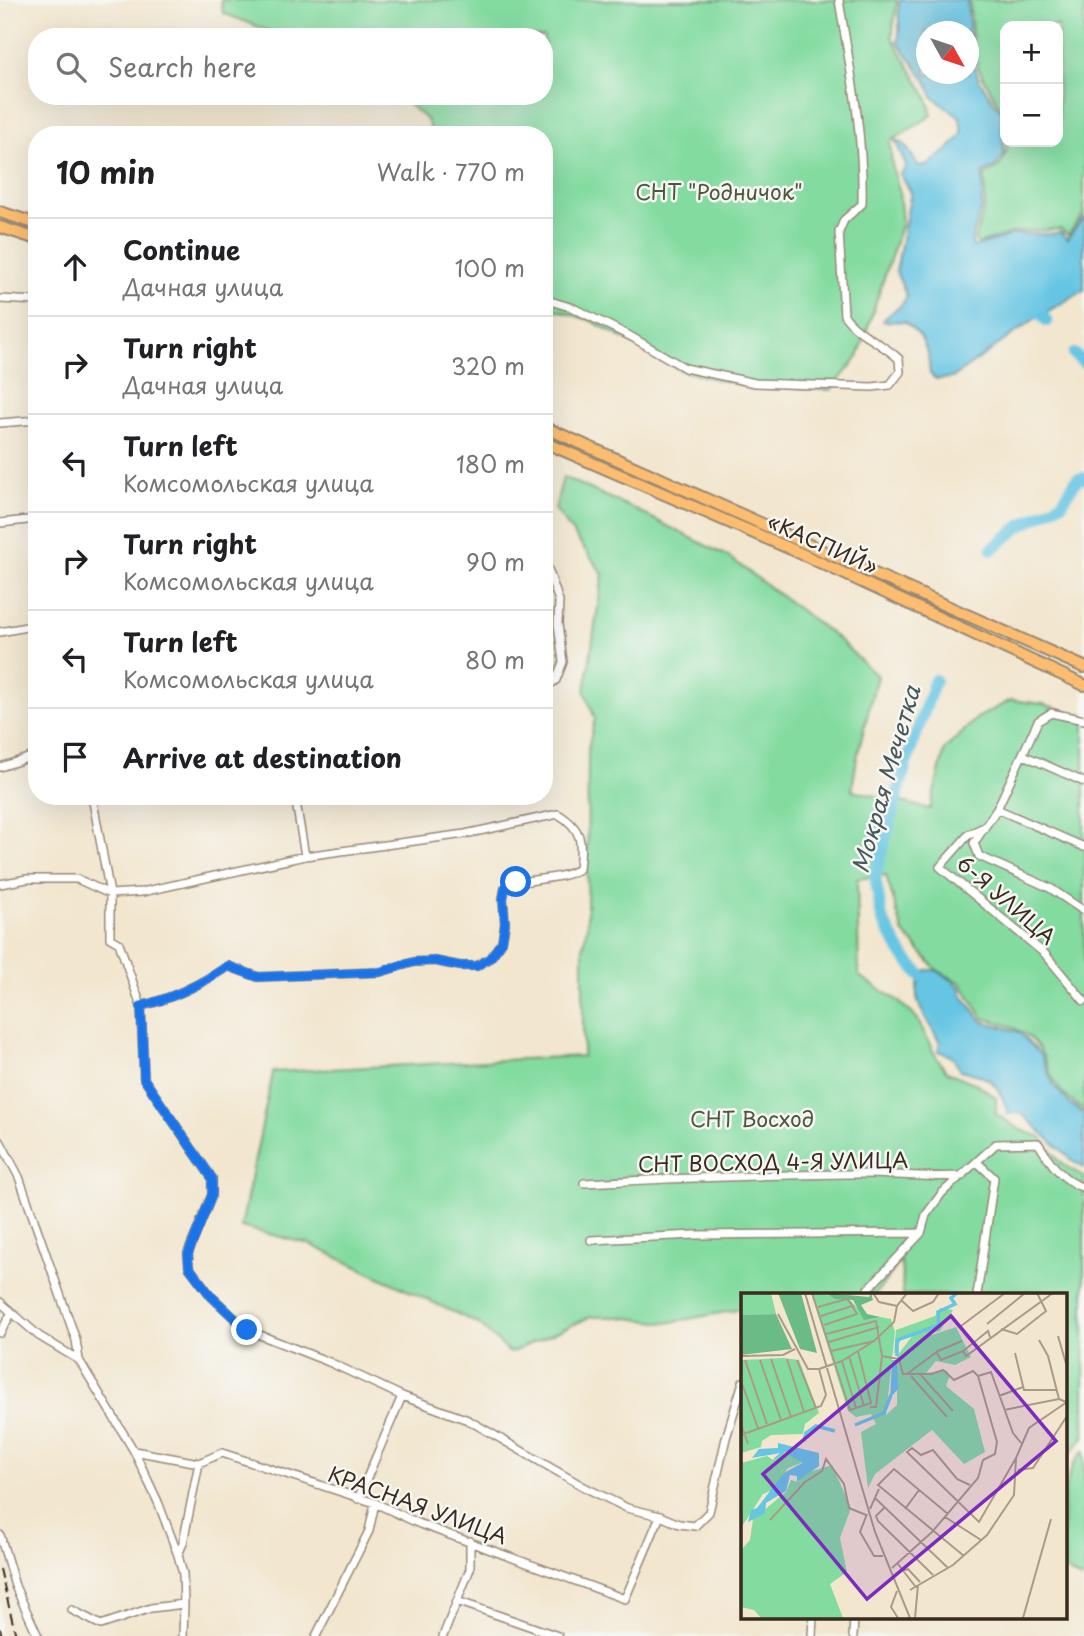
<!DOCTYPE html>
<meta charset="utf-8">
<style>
body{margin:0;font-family:"Playpen Sans",sans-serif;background:#f2f2f2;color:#202124}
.controls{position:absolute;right:21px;top:21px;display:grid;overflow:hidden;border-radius:14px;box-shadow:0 7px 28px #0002}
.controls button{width:63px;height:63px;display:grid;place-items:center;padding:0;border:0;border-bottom:2px solid #e0e0e0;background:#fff;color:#202124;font:35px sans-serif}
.compass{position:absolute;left:916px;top:21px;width:63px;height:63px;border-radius:50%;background:#fff;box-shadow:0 7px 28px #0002;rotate:130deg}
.stop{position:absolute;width:21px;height:21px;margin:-16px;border:5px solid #1a73e8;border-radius:50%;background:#fff}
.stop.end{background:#1a73e8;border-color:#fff;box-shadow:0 2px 7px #0008}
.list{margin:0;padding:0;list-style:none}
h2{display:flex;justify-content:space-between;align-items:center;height:91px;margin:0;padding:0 28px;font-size:30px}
h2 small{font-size:23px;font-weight:400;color:#757577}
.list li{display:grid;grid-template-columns:46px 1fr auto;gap:21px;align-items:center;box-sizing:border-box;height:98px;padding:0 28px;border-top:2px solid #e0e0e0}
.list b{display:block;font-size:26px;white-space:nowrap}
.list p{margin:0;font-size:23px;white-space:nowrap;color:#757577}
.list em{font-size:23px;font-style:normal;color:#757577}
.icon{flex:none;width:38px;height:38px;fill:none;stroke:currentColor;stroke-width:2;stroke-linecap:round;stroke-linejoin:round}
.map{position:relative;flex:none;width:1084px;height:1636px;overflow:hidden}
.search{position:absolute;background:#fff;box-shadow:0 7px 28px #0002;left:28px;top:28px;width:525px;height:77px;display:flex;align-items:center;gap:18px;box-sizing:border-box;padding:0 24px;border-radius:28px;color:#757577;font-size:26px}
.panel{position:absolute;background:#fff;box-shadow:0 7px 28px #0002;left:28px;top:126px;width:525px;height:679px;border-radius:28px}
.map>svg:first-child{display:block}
.green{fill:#83dba0;stroke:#5f825f;stroke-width:2}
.water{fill:#65c5e3;stroke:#507880;stroke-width:2;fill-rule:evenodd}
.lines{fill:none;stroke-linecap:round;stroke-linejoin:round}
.river{stroke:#65c5e3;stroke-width:12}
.minor-casing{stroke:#968876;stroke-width:10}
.trunk-casing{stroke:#968876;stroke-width:14}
.minor{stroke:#fff;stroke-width:7}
.trunk{stroke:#fcbd6f;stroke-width:10}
.rail{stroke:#3b2a1e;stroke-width:2;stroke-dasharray:10 5;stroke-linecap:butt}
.route{stroke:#1a73e8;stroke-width:9}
.labels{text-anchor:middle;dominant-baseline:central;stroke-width:5;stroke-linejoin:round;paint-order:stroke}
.park-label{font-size:21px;fill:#4d563e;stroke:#f6f6f2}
.street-label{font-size:21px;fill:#3b2a1e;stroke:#f6f6f2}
.water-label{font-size:23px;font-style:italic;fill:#485859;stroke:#f6f6f2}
.inset-river{fill:none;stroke:#65c5e3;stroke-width:3.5}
.inset-road{fill:none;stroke:#a99b88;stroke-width:2}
.view{fill:#7b2cbf;fill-opacity:0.15;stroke:#7b2cbf;stroke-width:3.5}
.inset-edge{fill:none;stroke:#3b2a1e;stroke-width:3.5}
</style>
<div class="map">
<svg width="1084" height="1636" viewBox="0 0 1084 1636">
<rect width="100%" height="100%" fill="#f6f6f2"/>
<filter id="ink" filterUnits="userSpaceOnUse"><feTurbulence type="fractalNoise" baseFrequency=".0143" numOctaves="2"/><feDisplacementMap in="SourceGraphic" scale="14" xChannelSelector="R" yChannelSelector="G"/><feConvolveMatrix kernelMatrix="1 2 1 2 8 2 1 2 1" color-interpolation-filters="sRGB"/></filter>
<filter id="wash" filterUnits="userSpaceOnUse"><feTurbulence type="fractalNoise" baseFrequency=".00686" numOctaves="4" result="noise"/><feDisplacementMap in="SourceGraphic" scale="28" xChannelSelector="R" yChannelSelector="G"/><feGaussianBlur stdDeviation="1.57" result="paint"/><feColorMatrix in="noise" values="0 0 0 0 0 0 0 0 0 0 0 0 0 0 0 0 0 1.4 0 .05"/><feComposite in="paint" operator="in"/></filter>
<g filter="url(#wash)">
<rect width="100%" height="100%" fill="#f2e6ce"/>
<path class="green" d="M221,0H897L892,37L927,97L932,115L890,142L892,165L899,190L902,223L858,357L831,390L736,384L683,371L590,320L544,306V135H433L427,120L399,96H544V37H285L223,13Z
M969,0H1084V213L1068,235L1061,229L1014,232L978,244L975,239L985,205V175C1000,169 1008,158 1007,142H1058V26H1005V125C1003,101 982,84 976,60C971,42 972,19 969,0Z
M563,477L630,507L729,557L837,638L877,676L857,757L852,790L930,809L945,749L977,718L1011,700L1043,704L1084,716V1111C1074,1104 1063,1095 1056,1084C1045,1066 1044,1047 1025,1034C1012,1025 998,1022 983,1018L961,983L937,970L903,932L886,875L857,879L859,976L897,1000L917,1018L935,1055L947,1072L977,1084L996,1098V1114L1021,1130L1041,1137L1060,1162L1084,1177V1437L1065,1460V1295H903L901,1260L875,1295H743V1309L666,1323L620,1317H590L510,1353L479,1324L309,1244L241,1227L273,1072L583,1056V947L587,926L588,748L595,719L585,691L603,574L555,509Z
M1084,1451V1576L1081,1580L1065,1569C1065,1532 1055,1478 1084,1451Z"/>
<path class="water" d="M900,0H967L971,54L979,80L1001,112L1004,155L994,168L983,173L982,205L972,238L973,247L1015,234H1051L1061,232L1067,239L1084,217V290L1033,320L952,378L936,379L930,374L928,353L920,336L905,322L883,321C891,310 901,310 907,296L896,272L911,192L900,174L905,170L906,165L895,140L905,145L918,165L927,166L950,148L962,135L960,117L934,98L925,79L898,42C902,28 896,14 900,0ZM926,32H968V74H926Z
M926,970H935L952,980L961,988L963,996L982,1021L1019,1032L1041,1055L1054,1086L1070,1104L1084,1114V1168L1073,1161L1020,1112L1008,1114C1000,1083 990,1076 960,1070L953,1057L938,1051L940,1043C927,1017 904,996 926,970Z"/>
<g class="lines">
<path class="river" d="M1032,303L1047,321
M1074,354L1084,363
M992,549L1019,527L1062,503L1077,479L1084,478
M930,986L902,954L882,919L875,876L906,764L935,680"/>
</g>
</g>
<g filter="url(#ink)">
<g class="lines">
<g class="minor-casing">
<path id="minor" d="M0,299L37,301
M544,299L573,308L630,336L685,368L755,383L872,387L890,385L900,372L899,359C882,343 857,334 844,315L839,232L844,220L862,204C864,135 850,68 839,0
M0,423L37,420
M0,523L37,519
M544,557L559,601L558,624L563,662L556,680L544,689
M0,632L37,625
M1084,720L1051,713L1038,721L997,809L974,843L979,856L1050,888L1084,911
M1023,755L1084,782
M0,767L37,755
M92,796L110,894V938L119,943L141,1006L144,1079L212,1178V1195L188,1253L189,1267L211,1296L247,1330L329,1362L402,1396L468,1420L586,1488L627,1508L660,1516L679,1524L695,1526L709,1512L726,1438L743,1382
M295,796L305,856
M997,809L1084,847
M982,828L969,834L940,867L1045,954L1084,1001
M0,884L27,879H77L110,894L142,892L305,856L465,834L558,814C583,829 582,842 579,869C557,882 529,876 505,888L503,899L505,924L502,942L490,958L477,966H460L435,961L414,962L380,972L258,977L228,966C200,985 174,998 141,1006
M0,1141L19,1177L76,1340L79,1360
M977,1162L994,1178L977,1295
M584,1183C673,1178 762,1175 850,1174C888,1173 925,1178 962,1176
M591,1240L695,1235L921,1233
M866,1295L868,1289L921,1233L926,1215L942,1193L996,1144L1038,1143C1050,1162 1061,1180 1084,1188
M0,1302L39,1336L79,1360L134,1451L158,1502L178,1555L183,1574L184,1604L183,1636
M0,1333L11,1314
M134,1451L199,1463L222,1453L375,1503L420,1524L625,1599L660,1516
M358,1499L402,1396
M0,1535L15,1586L38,1636
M178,1555L183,1543L199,1463
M457,1601L558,1636
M72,1610L101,1625L151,1608L184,1604
M316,1636L369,1531L375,1503
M443,1636L470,1569V1541
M812,1636L813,1617
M853,1636L854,1617"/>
</g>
<g class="trunk-casing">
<path id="trunk" d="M0,212L37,224
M0,227L37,239
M544,427L1084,667
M544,442L791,549L1084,685"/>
</g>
<use href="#minor" class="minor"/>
<use href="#trunk" class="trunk"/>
<path class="rail" d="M0,1569L16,1636
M0,1628L2,1636"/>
</g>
</g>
<g class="lines" filter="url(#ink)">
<path class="route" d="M247,1330L211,1296L189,1267L188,1254L212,1195V1178L144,1079L141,1006C174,998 200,985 228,966L258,977L380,972L414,962L435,961L460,966H477L490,958L502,942L505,923L503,899L505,888L516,882"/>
</g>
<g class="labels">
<g class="park-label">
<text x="719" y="191">СНТ "Родничок"</text>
<text x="752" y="1118">СНТ Восход</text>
</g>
<g class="street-label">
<text transform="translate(823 543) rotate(24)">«КАСПИЙ»</text>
<text transform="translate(1007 899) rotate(41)">6-Я УЛИЦА</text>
<text transform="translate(773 1161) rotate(-1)">СНТ ВОСХОД 4-Я УЛИЦА</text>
<text transform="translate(418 1504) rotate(20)">КРАСНАЯ УЛИЦА</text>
</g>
<g class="water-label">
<text transform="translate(885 779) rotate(-74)">Мокрая Мечетка</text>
</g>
</g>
<g transform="translate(741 1293)">
<rect width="326" height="326" fill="#f2e6ce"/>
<path d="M0,0H30L35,21L0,22ZM70,0L107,5L122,21L150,26L154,39L145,122L156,112V63L172,42L160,46L153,62L155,37L194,23L199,15L212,17L199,38L183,42H191L215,34L230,64L214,72L195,68L185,80L205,77L209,82L205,93L233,116L244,159L223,171L191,137L134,181L127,195L120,139L135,131L130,121L115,124L107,118ZM42,65L58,67L78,120L64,131L62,141L30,142L21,148L20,154L0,160V67ZM41,160H50L60,170L47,175L31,197L22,201L0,235V170L26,163L32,167ZM91,172L110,215L99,245L106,279L89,291L102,325H20L13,317L0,314V257L9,247L12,226L45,199L50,187L57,189L65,180Z" fill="#83dba0"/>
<path d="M37,0H60L76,60L59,56ZM85,0L128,4L130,0L132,7L120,12L126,21L139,24L123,27L112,7L94,6ZM35,21L51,56L0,62V22Z" fill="#6abb86"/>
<path d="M151,67H156L157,96L149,105ZM37,150L78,160V173L56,189V183L49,182L45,198L25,210L24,220L7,229L10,217L16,215L43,180L61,170L44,159L36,165L32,166L39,160L11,165L18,156L37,155Z" fill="#65c5e3"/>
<path class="inset-river" d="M156,63V47L198,32L197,19L214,11L210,5L216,0M114,132L143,120L150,102M63,148L65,140L75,133L94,138"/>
<path class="inset-road" d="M64,0L134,239L169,325M71,0L109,117L130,110L117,58M132,0L138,9L156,13M160,7L172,18L192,9L198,0M77,14L106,6L113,14M37,21L67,76H77M80,23L111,13L116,21L83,32M246,31L284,0M220,33L264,0M260,36L276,41L305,18L296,0M85,41L135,28L141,63L135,114H129M317,43L326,74M298,47L307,63L318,106L325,109M88,49L138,34M90,58L133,48M221,59L247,38L249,44M196,60L200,67L222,58L225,63L312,0M274,60L283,97H316M0,63L42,62L54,56M108,63L123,113M141,63L158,66L162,81H191L202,77L213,87L232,78L237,83M30,66L50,124M46,66L63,119M4,67L26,131M19,67L40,127M56,67L75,115M101,68L115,115M166,81L197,58L221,48M179,81L212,118M170,83L206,124M237,83L250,79L272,140L280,150M0,88L17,135M85,102L78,76L101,68L133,48L153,29L156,13L166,0M258,103L282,94M263,117L318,106M0,131L7,151M0,142L80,113L85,102M277,177L292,175L326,123M229,192L216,186L192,157L180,162L171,155L166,159L238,229L275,165M134,205L207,275M143,215L135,223L137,228L192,282M129,216L138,196M164,216L178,197M126,221L119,239L133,263H142M207,221L153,176L137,192L223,263M204,224L240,247M29,227L64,189L81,178L85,166L103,191L108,215L125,222M157,271L174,293M151,275L191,239L237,185L242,167L254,161L256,149L237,83M162,278L167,276L179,289M169,297L212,272L246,242L273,202L275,165L288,135L326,109M156,298L150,314L157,325M174,325L177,292M282,325L310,226"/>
<path class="view" d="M210,23L315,148L126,306L22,181Z"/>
<rect width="326" height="326" class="inset-edge"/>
</g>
</svg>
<div class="controls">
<button>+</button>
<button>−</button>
</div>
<svg class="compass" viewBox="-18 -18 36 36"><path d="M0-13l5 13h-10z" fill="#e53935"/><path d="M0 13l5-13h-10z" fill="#757577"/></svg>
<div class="stop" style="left:516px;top:882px"></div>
<div class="stop end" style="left:247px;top:1330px"></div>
<div class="search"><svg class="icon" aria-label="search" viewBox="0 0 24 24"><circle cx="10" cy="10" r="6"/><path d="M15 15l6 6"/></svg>Search here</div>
<section class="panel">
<h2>10 min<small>Walk · 770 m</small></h2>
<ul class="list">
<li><svg class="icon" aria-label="ahead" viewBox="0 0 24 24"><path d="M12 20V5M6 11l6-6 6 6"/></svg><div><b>Continue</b><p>Дачная улица</p></div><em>100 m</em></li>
<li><svg class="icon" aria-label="right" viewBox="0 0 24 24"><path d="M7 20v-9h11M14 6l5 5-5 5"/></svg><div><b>Turn right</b><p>Дачная улица</p></div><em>320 m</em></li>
<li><svg class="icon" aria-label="left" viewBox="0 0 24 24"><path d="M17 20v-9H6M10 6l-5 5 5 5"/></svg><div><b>Turn left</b><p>Комсомольская улица</p></div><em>180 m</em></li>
<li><svg class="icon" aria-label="right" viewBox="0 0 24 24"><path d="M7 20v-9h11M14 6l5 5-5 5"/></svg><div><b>Turn right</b><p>Комсомольская улица</p></div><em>90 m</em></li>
<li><svg class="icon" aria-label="left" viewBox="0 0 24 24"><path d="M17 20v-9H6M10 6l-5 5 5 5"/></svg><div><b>Turn left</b><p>Комсомольская улица</p></div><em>80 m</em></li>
<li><svg class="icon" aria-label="arrive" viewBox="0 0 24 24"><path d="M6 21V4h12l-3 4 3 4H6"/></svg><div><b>Arrive at destination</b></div></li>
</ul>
</section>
</div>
